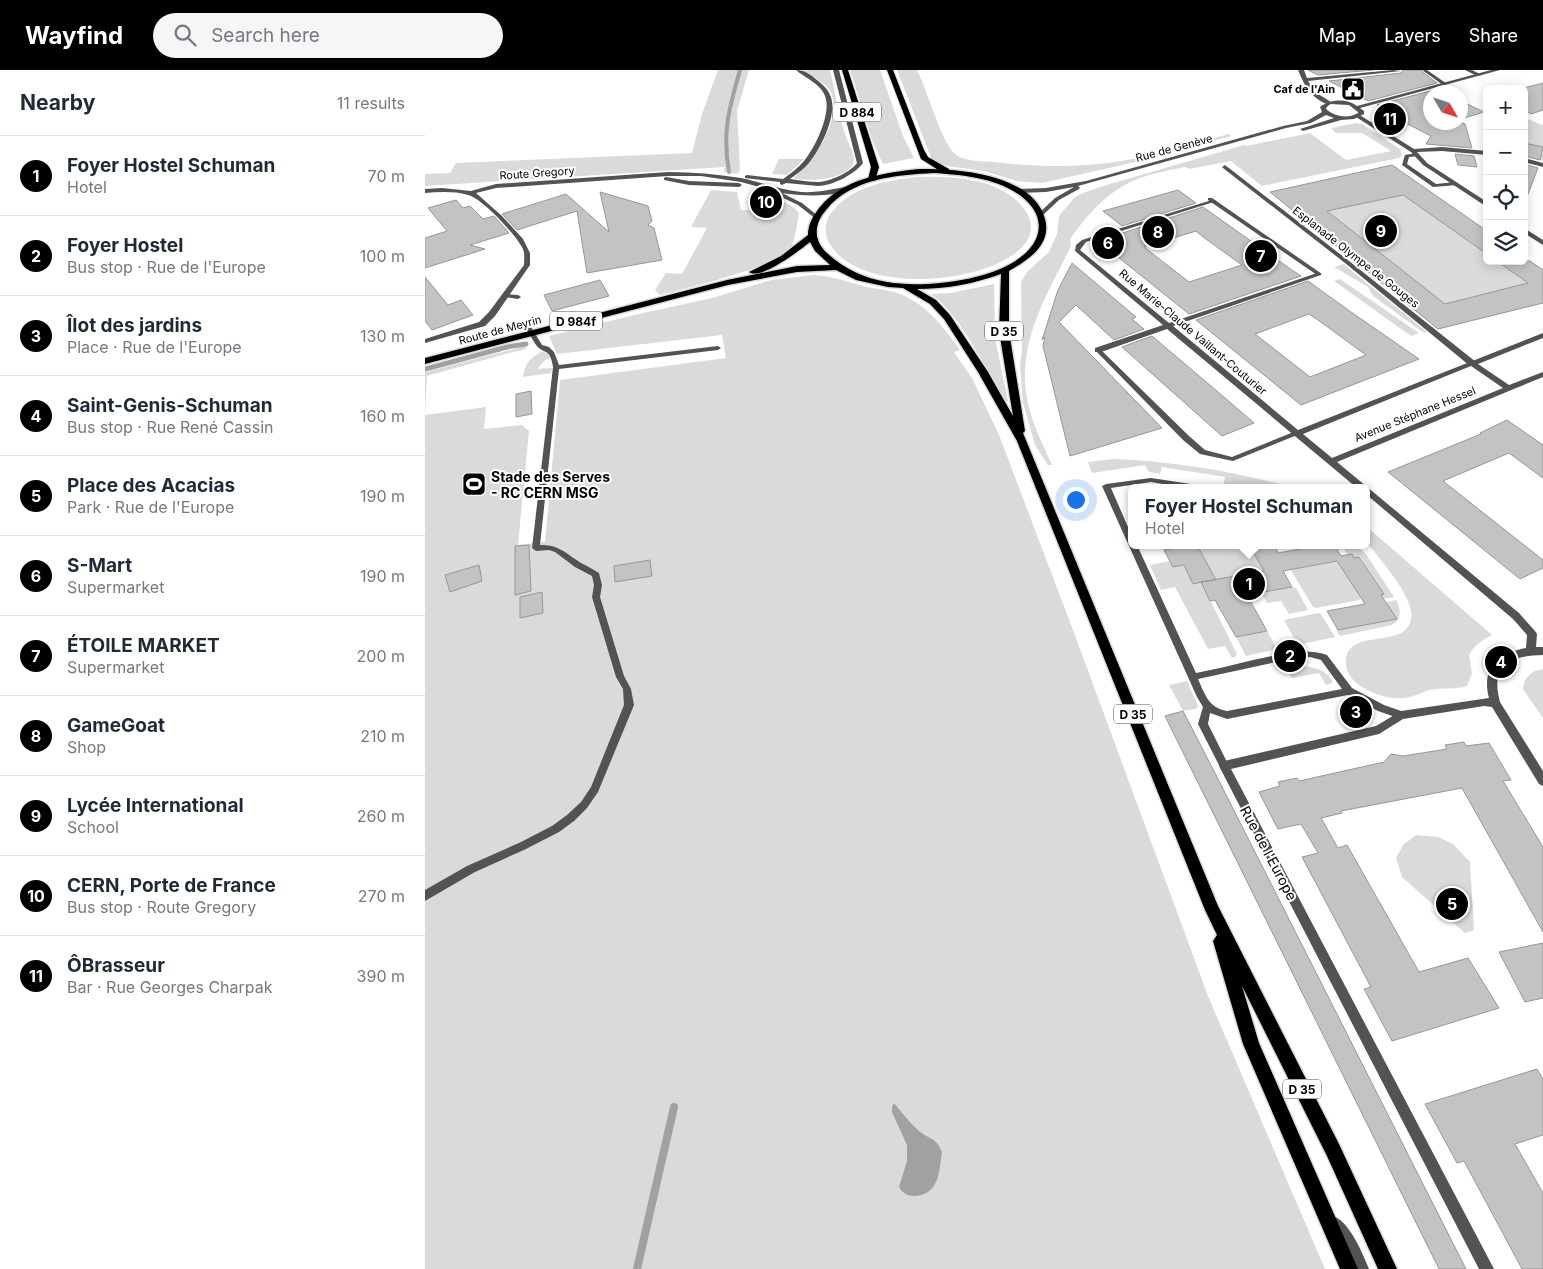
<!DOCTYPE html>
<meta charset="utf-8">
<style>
body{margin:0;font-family:Inter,sans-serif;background:#f6f6f7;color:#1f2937}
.controls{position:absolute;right:15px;top:15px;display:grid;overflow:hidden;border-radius:8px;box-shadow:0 2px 12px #0003}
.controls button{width:45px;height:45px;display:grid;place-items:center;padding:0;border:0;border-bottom:1px solid #e0e1e3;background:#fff;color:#1f2937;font:25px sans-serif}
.compass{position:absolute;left:998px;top:15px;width:45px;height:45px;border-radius:50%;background:#fff;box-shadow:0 2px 12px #0003;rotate:129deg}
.you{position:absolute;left:650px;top:429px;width:18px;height:18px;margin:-12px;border:4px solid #fff;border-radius:50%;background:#1a73e8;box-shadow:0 0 0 8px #1a73e833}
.badge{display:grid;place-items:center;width:32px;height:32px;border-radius:50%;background:#000;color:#fff;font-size:16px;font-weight:700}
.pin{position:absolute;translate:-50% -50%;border:2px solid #fff;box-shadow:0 1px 5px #0006}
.popup{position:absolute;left:703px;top:414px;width:242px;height:65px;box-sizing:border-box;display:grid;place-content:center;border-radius:8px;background:#fff;filter:drop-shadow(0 1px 4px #0005);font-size:16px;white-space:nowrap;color:#747a83}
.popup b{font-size:19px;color:#1f2937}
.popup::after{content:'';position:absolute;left:50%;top:100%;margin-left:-10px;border:10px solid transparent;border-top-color:#fff}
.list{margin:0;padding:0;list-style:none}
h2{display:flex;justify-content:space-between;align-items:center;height:65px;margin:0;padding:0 20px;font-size:21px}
h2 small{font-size:16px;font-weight:400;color:#747a83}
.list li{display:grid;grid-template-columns:32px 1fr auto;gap:15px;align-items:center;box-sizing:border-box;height:80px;padding:0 20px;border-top:1px solid #e0e1e3}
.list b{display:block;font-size:19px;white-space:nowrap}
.list p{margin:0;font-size:16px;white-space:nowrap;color:#747a83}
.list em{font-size:16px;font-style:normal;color:#747a83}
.icon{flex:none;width:28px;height:28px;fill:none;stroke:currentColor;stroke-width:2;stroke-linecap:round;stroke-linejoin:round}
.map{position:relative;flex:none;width:1118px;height:1199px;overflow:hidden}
header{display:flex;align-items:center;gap:30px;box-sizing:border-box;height:70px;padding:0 25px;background:#000;color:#fff}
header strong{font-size:24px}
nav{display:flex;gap:28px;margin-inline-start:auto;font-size:18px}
.search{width:350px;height:45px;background:#f6f6f7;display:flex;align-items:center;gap:12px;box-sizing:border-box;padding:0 18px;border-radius:28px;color:#747a83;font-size:19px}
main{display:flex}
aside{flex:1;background:#fff}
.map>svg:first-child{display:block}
.green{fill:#dadada}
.water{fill:#a1a1a1}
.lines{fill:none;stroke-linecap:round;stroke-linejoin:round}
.stream-far2{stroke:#a1a1a1;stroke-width:4}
.stream-far1{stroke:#a1a1a1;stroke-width:5}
.stream{stroke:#a1a1a1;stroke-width:8}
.building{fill:#c3c3c3;stroke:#979797;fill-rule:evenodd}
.primary-casing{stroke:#dbdbdb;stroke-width:3}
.trunk-casing{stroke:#dbdbdb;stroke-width:2}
.service{fill:#535353;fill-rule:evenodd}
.pedestrian{fill:#535353;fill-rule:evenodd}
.minor{fill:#535353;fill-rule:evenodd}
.tertiary{fill:#535353;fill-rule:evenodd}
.primary{fill:#000;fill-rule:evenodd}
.trunk{fill:#000;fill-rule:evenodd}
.labels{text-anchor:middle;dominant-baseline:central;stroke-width:4;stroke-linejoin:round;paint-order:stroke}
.far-poi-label{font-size:11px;font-weight:bold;fill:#000;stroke:#fff;text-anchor:end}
.far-street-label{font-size:11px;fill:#000;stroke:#fff}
.shield{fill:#fff;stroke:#4c4c4c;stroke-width:1}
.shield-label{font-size:12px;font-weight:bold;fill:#000}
.poi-label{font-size:14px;font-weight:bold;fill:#000;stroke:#fff;text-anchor:start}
.street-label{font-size:14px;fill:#000;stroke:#fff}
</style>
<header>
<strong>Wayfind</strong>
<div class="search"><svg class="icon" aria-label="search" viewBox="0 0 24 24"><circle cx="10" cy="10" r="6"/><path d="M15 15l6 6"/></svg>Search here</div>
<nav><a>Map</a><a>Layers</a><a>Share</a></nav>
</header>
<main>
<aside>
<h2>Nearby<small>11 results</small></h2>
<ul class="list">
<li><span class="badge">1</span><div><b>Foyer Hostel Schuman</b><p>Hotel</p></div><em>70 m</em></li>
<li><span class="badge">2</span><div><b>Foyer Hostel</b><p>Bus stop · Rue de l'Europe</p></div><em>100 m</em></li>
<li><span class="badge">3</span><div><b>Îlot des jardins</b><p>Place · Rue de l'Europe</p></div><em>130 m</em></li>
<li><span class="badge">4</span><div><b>Saint-Genis-Schuman</b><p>Bus stop · Rue René Cassin</p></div><em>160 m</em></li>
<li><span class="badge">5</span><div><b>Place des Acacias</b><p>Park · Rue de l'Europe</p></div><em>190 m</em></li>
<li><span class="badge">6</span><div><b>S-Mart</b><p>Supermarket</p></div><em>190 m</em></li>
<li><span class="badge">7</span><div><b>ÉTOILE MARKET</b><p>Supermarket</p></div><em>200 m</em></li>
<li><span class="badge">8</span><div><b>GameGoat</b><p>Shop</p></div><em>210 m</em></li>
<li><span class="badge">9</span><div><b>Lycée International</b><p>School</p></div><em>260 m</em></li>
<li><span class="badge">10</span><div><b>CERN, Porte de France</b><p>Bus stop · Route Gregory</p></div><em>270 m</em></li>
<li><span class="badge">11</span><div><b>ÔBrasseur</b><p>Bar · Rue Georges Charpak</p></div><em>390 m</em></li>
</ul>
</aside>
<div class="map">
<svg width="1118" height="1199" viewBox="0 0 1118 1199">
<rect width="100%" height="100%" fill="#fff"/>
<path class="green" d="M293,0H324L312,41L315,99L313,104L298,102L300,97L0,116V104L25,103L31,93L267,83L277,44Z
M378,0H405C410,21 413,43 420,64C422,71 429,82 429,89C429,110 382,112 368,108C388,93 418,48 406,22C401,13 386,6 378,0Z
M425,0H455L478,66L489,88L458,94L447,70Z
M472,0H492C502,19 516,71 529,83C537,92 557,91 569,92C611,97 655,98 697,91C733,85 769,73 804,64L806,66L715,91L617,113L592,111L559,101L522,96L507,90Z
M1099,48L1118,55V91L1099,86Z
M931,53L937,54L975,79L977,85L974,88L837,116L806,91L764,99L760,97C745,100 729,103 715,108C683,120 664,143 645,169L646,176C623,223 594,268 601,323C604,347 617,373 627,395H623L610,375L598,333L595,295L597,280L596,212L602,202L624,182L632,164L634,146L649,128L658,123L675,117L819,75L821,76L885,63L921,90L966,81L937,63H911L906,58Z
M354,89H379L362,105L347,104Z
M493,107C527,106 572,108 596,135C653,199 450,242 406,176C398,165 399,151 408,141C427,116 464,110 493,107Z
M286,120L312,122L316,140H332L340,126C352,129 367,133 374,143C372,154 370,171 365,180C356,195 256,220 235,225L230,220L241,203L257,204L282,158L266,157Z
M978,125L1062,184V191H1072L1103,213L1020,234L902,141Z
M919,194L927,201L1002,262L999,263L948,226L943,217L909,197Z
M388,205C407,206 424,212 442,217C451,219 460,219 469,222C499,231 518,256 535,280L529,282L547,308L574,365L651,568L783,926L900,1199H0V302L101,276V279L88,282L2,306L0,345L61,337L59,359L97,355L104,361L93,475L120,472L135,310L301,288L297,265L132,284L124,266L209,245L287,228L346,210Z
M915,209L994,263L986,266L909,211Z
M569,214L570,268L583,331L580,332C566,306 530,236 505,224L526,223Z
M118,281L126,287L120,290L112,299L127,298L126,303L98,307C100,293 106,287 118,281Z
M688,389C749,391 811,402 870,418H798L800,407L737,397L735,404L724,402L720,395L667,403L663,392Z
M942,457L1067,565C1057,570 1050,575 1044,585L1047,603L1042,616C1030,620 1016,617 1004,620C995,623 989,627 979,628C959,630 918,616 921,590C924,557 981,580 986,549C990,529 960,496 948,480L942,473Z
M772,475H824L839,502L791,510Z
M909,475L933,477L941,484L969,527L958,529L956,525L959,524L935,487L929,488L927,484L923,485L919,479L912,480Z
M745,491L748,497L759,495L768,513L776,512L812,584L810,587L807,588L800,576L783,579L750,517L736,520L725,495Z
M912,491L936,528L934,530L891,538L888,537L864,497Z
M867,517L871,518L883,540L864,544L856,531L842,533L836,523Z
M971,530C976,540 977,549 967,555L915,566L912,562L913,560L971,549L961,532Z
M893,543L896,544L910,567L867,576L863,570L869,568L859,550Z
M842,561L852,579L821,586L811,567Z
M868,596C882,596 899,597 907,610V613L901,615L894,603L867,608L861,597Z
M1118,599V648L1098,619C1099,607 1106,601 1118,599Z
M762,611L773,636L771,639L758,641L744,615Z
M991,765L1013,767L1028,774L1045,792L1049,860L1040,863L977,807L971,788L978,775Z"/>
<path class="water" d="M469,1033C477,1043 485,1053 494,1061C505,1070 511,1067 517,1082C514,1101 515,1123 491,1126C483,1126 478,1124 474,1117L482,1091V1075L467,1042V1037Z"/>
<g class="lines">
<path class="stream-far2" d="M304,102C297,62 304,38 315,0"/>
<path class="stream-far1" d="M0,299L82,277L101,274"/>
<path class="stream" d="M212,1199L249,1037"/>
</g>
<path class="building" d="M883,0H948L893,5Z
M978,0H995L1012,13L943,31L904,11L976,3Z
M1118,13V40L1106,44L1099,40V18Z
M1013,19L1021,22H1006V52H1036L1040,54L1047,78L1001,74L1006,66L963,44L966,43L952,35Z
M1036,29L1040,31L1038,32L1059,42L1036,49Z
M1099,73L1118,77L1115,90L1099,86Z
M1030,84L1049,86L1052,97L1033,95Z
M1099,94L1113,98L1101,129L1099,128Z
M967,95L1062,161V184L978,125L902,141L1020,234L1103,213L1072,191H1105L1118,200V233L1013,259L845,122Z
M753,120L771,133L697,156L678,141Z
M175,122L223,136L227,151L223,155L229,158L237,190L162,203L152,141L92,160L77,144L141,124L184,162Z
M31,130L38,138L45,136L58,149L69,146L84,163L45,175L60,179L0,198V168L22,161L3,138Z
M778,137L864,198L876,206L764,244L673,171ZM771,161L778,167L817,195L764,212L719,177Z
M647,193L711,247L707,249L719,259L689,270L651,235L634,252L737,358L645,386L618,276L620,267L617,270L633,220Z
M0,207L23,235L36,230L48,245L7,260L0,251Z
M175,210L184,226L127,241L119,225Z
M883,211L926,242L994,289L876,335L771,250ZM884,244L893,250L941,285L885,307L830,264Z
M727,266L793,322L829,353L797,366L697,277Z
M106,321L107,344L91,347V324Z
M1082,350L1118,375V408L1084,383L1018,411L1118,490V498L1095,509L963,402L1056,364L1055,363Z
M104,475L106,521L90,525V476Z
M744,475H772L791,510L776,512L839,501L824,475H849L853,483L897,475H909L916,486L927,484L929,488L934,487L959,524L956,525L972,549L913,560L902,541L940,534L912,491L858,501L867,517L822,525L842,561L811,567L790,530L785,531L776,512L768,514L759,495L748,497L739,480L746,479Z
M225,490L227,506L190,512L189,496Z
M54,495L57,511L25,522L20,505Z
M117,522L118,543L95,548V527Z
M758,641L792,707L1041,1199H1014L740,646Z
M1039,672L1041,676L1064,673L1086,710L1078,711L1118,777V862L1037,718L916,741L917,743L896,748L913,778L922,775L994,902L1043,888L1074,938L967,971L939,919L946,917L877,787L893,783L876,754L853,759L834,722L855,716L853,712L872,708L874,711L959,692L966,684L978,686L1022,679L1020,675Z
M1118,873V928L1100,932L1074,882Z
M1112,999L1118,1009V1065L1090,1074L1118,1123V1199H1097L1039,1091L1032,1093L1000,1034Z"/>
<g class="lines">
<g class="primary-casing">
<path id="primary" d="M494,99C532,98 608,104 620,149C627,175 603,190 584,201V261L600,361L598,363L793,836L914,1074L972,1199H953L902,1086L817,916L834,973L933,1199H915L818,974L788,871L792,865L780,840L592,371L553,302L519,249L505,234L478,218L463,217L431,210L411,200L372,202L303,215L0,294V288L302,210L372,196L405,195L390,181L385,172C375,180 335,211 324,202L356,186L383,165C383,154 388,146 395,137C419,108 458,103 494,99ZM509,103C541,105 585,109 607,137C614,146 616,158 611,169C592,210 501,219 462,212C439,208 419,199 402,183C388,170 389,154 401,140C427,108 471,105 509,103ZM576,204L574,261L588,346L563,302L525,245L511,230L492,219C521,219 548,214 576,204Z"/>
</g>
<g class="trunk-casing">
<path id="trunk" d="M417,0H423L454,97L450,111L443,109L446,97Z
M462,0H468L499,80L503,87L524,99V103H518L496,89Z"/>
</g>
<path class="service" d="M997,0H1002L1022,14L1018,15Z
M992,83L994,84V86L984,87L982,94L1011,114L1030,112L1032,113V115L1008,117L977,95L980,85Z
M783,128H787L897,204L892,205L783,130Z
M81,224L93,225L96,227L93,229L79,227L78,226Z
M103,254L105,255L117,275L124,277L129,282L134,295L293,276L296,278L293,280L134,299L115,475C133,474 142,484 156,493C162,496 168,499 174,503L177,515L175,527L199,606L206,619L209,635L173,722L162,738L149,751L134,762L101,779L50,802L0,831V820L42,796L94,773L127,756L142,745L156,732L166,717L199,635L198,619L191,607L167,527L169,515L167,506L150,497L130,482L124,480L111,481L107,478L128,297C125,277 119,285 111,275C107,269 103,262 100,256Z
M673,278L675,279L764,366L780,380L807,387L871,361H873L877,363L808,391L775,384L758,370L671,281V279Z
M726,408L779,416L783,418H761L726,412L686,418L706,464V475H712L771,603C790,599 809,595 828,590C853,585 877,577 902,585L927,618L959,635L979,642L981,645L979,648L976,649L953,641L923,625L802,649L785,643L783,654L804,696L802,699L799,700L796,699L773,654L778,637L772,627L677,416L681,414ZM885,587L896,590L917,619L802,641C784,638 780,625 773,609L865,589Z"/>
<path class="pedestrian" d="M800,95L924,191L1051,292V296H1045L920,193L798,98L797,97Z"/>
<path class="minor" d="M371,0C380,0 386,5 392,10C397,14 403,19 405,25C414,43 395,80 383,94C378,100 371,104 365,109C374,110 384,112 393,112C404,112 426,102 432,93L408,0H414L438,93C430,104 407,116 393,116C382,115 372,114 361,113L357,115L355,114V112L320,108V106L322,105L358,109C366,103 373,98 379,91C390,78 407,43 400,26C396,14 380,8 371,0Z
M873,0H879L882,8L968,0L976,1L883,11L890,22L906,32L907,33L904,35C886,28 880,17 873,0Z
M1040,0H1047L1057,5L1052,6Z
M933,44L989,79L1017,77L1062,81V85L1017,81L992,82L1002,93L1062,132V137L998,95L986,82L931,47V45Z
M1099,88L1118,93V97L1099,92Z
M243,102C268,102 291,104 316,108C336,112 355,120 376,122C392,123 409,119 425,116L428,118C410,128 377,126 357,123L377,133L393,146L394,147L391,149L373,135L352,125L351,124L353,122L316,112L276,106H243L71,118L51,123L77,146L98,169L105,183V195L70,246L60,256L0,273V269L54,252L64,242L99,195C99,190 100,185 98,179C92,166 57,128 43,125C29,121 14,122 0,123V119L17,118L46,121L71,114Z
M241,107L264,111L314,113L317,115L314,117L264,115L239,110V108Z
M787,130L792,131L661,172L655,180L744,253L892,203H896V205L748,256L873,360L1118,263V268L1053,294L1084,315L1118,302V307L912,392L1094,543L1110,561L1112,564L1111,577H1118V585C1084,586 1065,594 1075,632L1118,701V716L1114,714L1067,637L1059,636L978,649L954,664L806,699L1069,1199H1054L794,696L795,693L799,691L951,656L976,641L1064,628C1056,598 1073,583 1101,578L1102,565L1088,549L942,425V418H932L742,259L676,282H670V278L738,255L650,181L651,175L657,170ZM1046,296L1078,318L907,388L878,364Z
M1099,158L1118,170V175L1099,163Z
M910,1147C925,1153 938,1184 944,1199H929L921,1181L903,1154L905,1149Z"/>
<path class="tertiary" d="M1066,0H1075L935,38L939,41V44L929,49L916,50L878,61L875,59L909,48L901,45L886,53L861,58L653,116L655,118L654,119L634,130L618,145L613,144L630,128L649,117L621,122L594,123L591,121L594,119L621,118L661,111L858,56L882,51L897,42L895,37C905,29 921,28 932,36ZM905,34L924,35L933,42V43C923,49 911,47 902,40L901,38Z"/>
<use href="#primary" class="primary"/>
<use href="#trunk" class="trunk"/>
</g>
<defs>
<g id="civic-square" transform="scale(1.25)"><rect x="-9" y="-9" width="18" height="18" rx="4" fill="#000" stroke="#fff"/><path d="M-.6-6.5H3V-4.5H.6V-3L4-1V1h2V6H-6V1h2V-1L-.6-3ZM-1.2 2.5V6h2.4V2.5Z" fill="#fff"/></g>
<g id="stadium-square" transform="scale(1.25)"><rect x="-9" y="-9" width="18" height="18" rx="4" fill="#000" stroke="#fff"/><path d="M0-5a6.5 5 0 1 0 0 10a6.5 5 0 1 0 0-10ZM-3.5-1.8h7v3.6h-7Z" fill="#fff"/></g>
</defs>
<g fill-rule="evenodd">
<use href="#civic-square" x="928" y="19"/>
<use href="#stadium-square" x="49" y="414"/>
</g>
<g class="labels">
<g class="far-poi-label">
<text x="910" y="19">Caf de l'Ain</text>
</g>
<g class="far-street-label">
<text transform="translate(749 78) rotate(-15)">Rue de Genève</text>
<text transform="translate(112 103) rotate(-4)">Route Gregory</text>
<text transform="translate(931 187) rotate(38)">Esplanade Olympe de Gouges</text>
<text transform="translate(75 260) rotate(-15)">Route de Meyrin</text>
<text transform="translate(768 262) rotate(40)">Rue Marie-Claude Vaillant-Couturier</text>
<text transform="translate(990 344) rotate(-22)">Avenue Stéphane Hessel</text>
</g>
<g class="shield">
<rect x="408" y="32.5" width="48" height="19" rx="4"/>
<rect x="125" y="241.5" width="52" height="19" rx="4"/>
<rect x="560" y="251.5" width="38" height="19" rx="4"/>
<rect x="689" y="634.5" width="38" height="19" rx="4"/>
<rect x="858" y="1009.5" width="38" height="19" rx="4"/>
</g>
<g class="shield-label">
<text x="432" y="42">D 884</text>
<text x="151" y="251">D 984f</text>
<text x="579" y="261">D 35</text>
<text x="708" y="644">D 35</text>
<text x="877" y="1019">D 35</text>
</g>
<g class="poi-label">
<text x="66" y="406">Stade des Serves<tspan x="66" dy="16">- RC CERN MSG</tspan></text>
</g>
<g class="street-label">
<text transform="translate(844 783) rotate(62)">Rue de l'Europe</text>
</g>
</g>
</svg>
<div class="controls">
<button>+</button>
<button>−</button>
<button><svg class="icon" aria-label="locate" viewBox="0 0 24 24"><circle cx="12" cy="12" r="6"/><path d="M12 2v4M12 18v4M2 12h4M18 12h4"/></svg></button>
<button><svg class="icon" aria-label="layers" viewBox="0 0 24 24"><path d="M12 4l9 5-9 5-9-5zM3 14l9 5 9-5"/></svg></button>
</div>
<svg class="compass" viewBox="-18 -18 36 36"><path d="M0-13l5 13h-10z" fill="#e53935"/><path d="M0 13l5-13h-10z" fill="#747a83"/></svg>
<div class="you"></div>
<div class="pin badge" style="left:824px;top:514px">1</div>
<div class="popup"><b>Foyer Hostel Schuman</b>Hotel</div>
<div class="pin badge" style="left:865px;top:586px">2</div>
<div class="pin badge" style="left:931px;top:642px">3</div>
<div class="pin badge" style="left:1076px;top:592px">4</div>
<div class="pin badge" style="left:1027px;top:834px">5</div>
<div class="pin badge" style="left:683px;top:173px">6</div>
<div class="pin badge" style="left:836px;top:186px">7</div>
<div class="pin badge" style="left:733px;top:162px">8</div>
<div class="pin badge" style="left:956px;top:161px">9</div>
<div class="pin badge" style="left:341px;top:132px">10</div>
<div class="pin badge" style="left:965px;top:49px">11</div>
</div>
</main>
